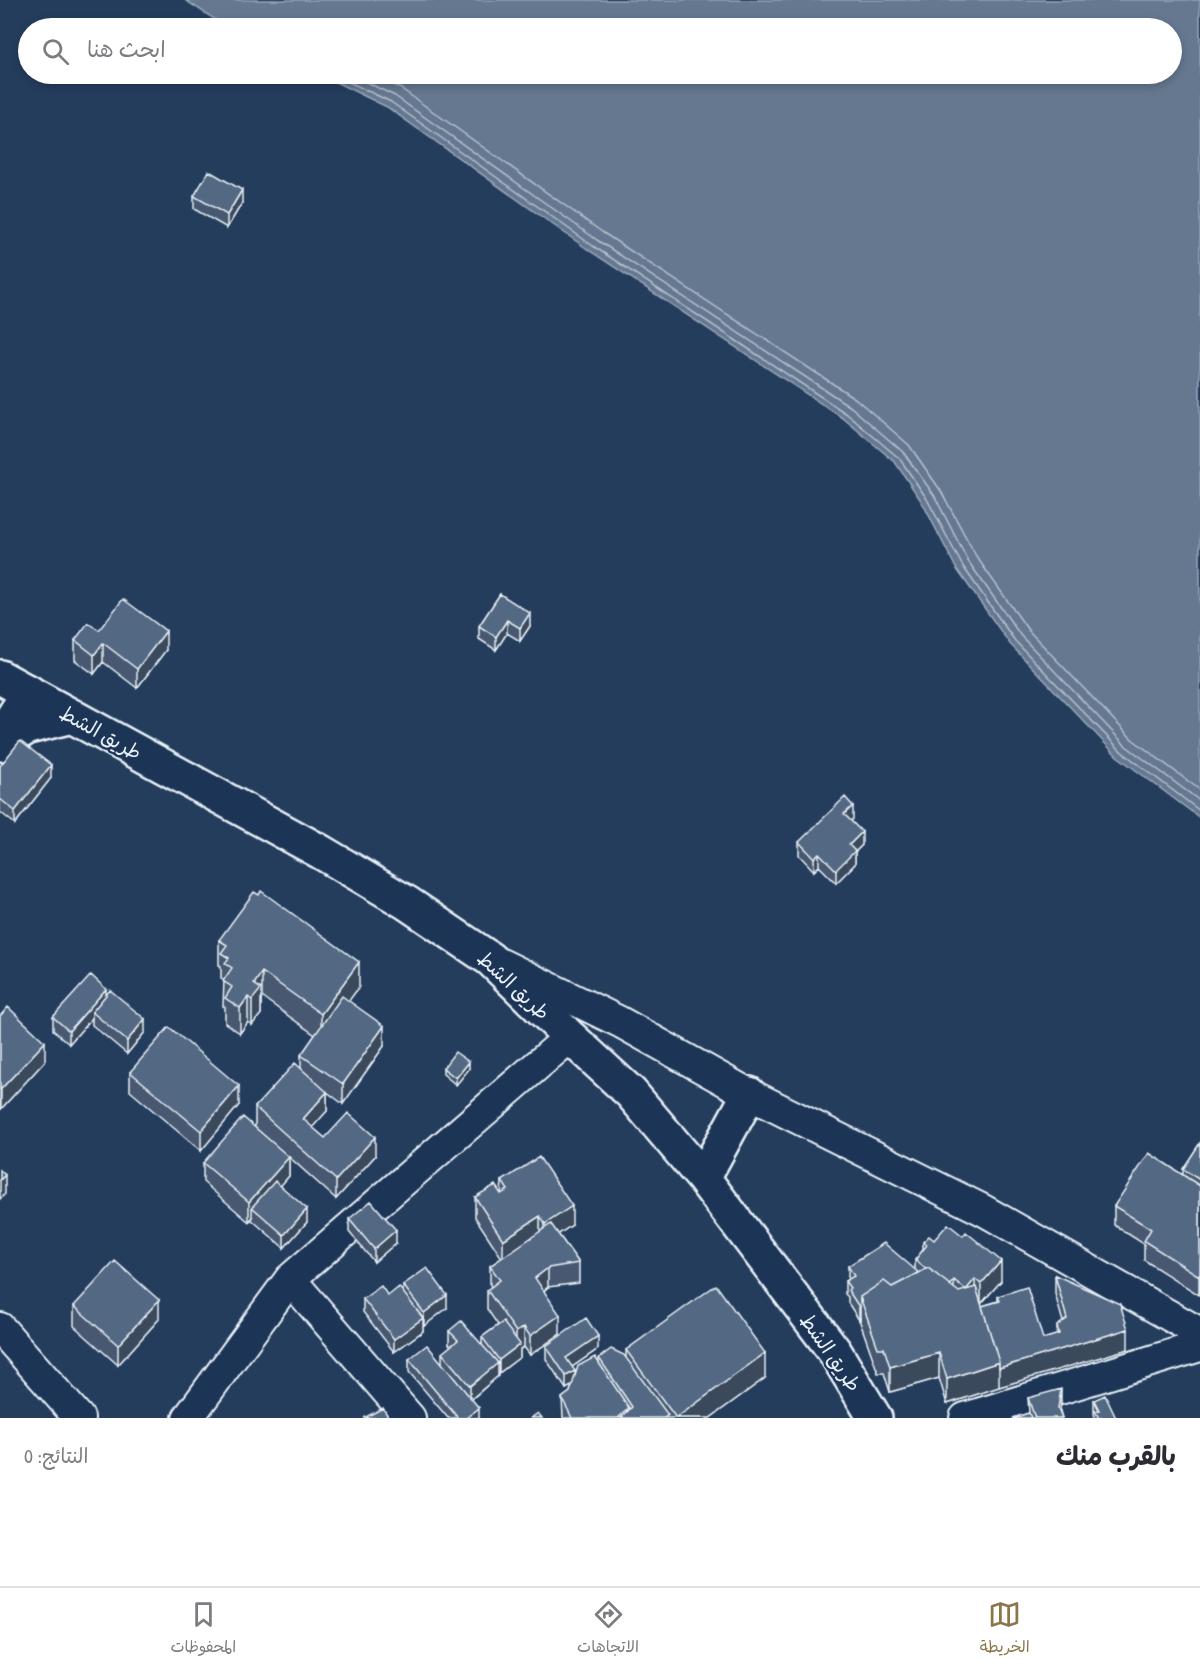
<!DOCTYPE html>
<html lang="ar">
<meta charset="utf-8">
<style>
body{margin:0;font-family:"Patrick Hand","Playpen Sans Arabic",sans-serif;background:#f2f2f3;color:#2b2b33;direction:rtl}
.list{margin:0;padding:0;list-style:none}
h2{display:flex;justify-content:space-between;align-items:center;height:78px;margin:0;padding:0 24px;font-size:26px}
h2 small{font-size:20px;font-weight:400;color:#7c7c81}
.icon{flex:none;width:33px;height:33px;fill:none;stroke:currentColor;stroke-width:2;stroke-linecap:round;stroke-linejoin:round}
.map{position:relative;flex:none;width:1200px;height:1418px;overflow:hidden;direction:ltr}
.search{position:absolute;background:#fff;box-shadow:0 3px 9px #0003;left:18px;right:18px;top:18px;height:66px;display:flex;align-items:center;gap:15px;box-sizing:border-box;padding:0 21px;border-radius:33px;color:#7c7c81;font-size:22px}
.sheet{height:168px;background:#fff}
nav{display:flex;justify-content:space-around;align-items:center;box-sizing:border-box;height:84px;border-top:2px solid #e1e1e2;background:#fff;font-size:16px;color:#7c7c81}
nav a{display:grid;justify-items:center;gap:3px}
nav .on{color:#8a764a}
.map>svg:first-child{display:block}
.water{fill:#657890;stroke:#99a8ba;stroke-width:1.5}
.lines{fill:none;stroke-linecap:round;stroke-linejoin:round}
.shore{stroke:#b4c1ce;stroke-width:1.5}
.minor-casing{stroke:#e8f1f8;stroke-width:34}
.tertiary-casing{stroke:#e8f1f8;stroke-width:38}
.secondary-casing{stroke:#e8f1f8;stroke-width:38}
.minor{stroke:#1d3557;stroke-width:30}
.tertiary{stroke:#1d3557;stroke-width:33}
.secondary{stroke:#1d3557;stroke-width:33}
.wall{fill:#475970;stroke:#e8f1f8;stroke-width:1.5}
.shaded-wall{fill:#3a485b;stroke:#e8f1f8;stroke-width:1.5}
.building{fill:#536782;stroke:#e8f1f8;stroke-width:1.5}
.labels{text-anchor:middle;dominant-baseline:central;stroke-width:4.5;stroke-linejoin:round;paint-order:stroke}
.street-label{font-size:20px;fill:#e8f1f8;stroke:#1d3557}
</style>
<div class="map">
<svg width="1200" height="1418" viewBox="0 0 1200 1418">
<rect width="100%" height="100%" fill="#253d5d"/>
<filter id="ink" filterUnits="userSpaceOnUse"><feTurbulence type="fractalNoise" baseFrequency=".0167" numOctaves="2"/><feDisplacementMap in="SourceGraphic" scale="12" xChannelSelector="R" yChannelSelector="G"/><feConvolveMatrix kernelMatrix="1 2 1 2 8 2 1 2 1" color-interpolation-filters="sRGB"/></filter>
<g filter="url(#ink)">
<path class="water" d="M185,0H1200V818L1117,756L1010,644L956,568L922,502L895,462L843,418L590,251L387,107L319,74H1172V28H228Z"/>
<g class="lines">
<path class="shore" d="M332,74L391,102L593,246L847,414L900,459L927,499L962,565L1015,641L1121,751L1200,811
M349,74L395,96L597,240L851,407L903,452L934,495L968,561L1021,636L1126,746L1200,801
M370,74L400,88L602,232L856,399L909,445L941,491L976,556L1028,630L1132,739L1200,790"/>
<g class="minor-casing">
<path id="minor" d="M501,964L620,1022L749,1094L983,1210L1200,1333
M290,1279L410,1418
M0,1328L79,1418
M188,1418L290,1279L570,1037
M965,1418L1200,1346"/>
</g>
<g class="tertiary-casing">
<path id="tertiary" d="M0,737L29,692"/>
</g>
<g class="secondary-casing">
<path id="secondary" d="M0,677L321,852L407,903L490,959L570,1037L631,1093L703,1178L835,1352L875,1418
M0,744L28,727L72,716
M703,1178L749,1094"/>
</g>
<use href="#minor" class="minor"/>
<use href="#tertiary" class="tertiary"/>
<use href="#secondary" class="secondary"/>
</g>
<path class="wall" d="M194,196L242,203L227,228L194,209Z
M500,594L530,626L520,641L507,633L496,650L479,639V626Z
M99,630L166,650L137,688L103,662L94,674L75,660V640Z
M0,766L51,778L15,824L0,812Z
M853,819L851,821L862,845L855,852V864L836,883L819,866L814,871L799,855V842Z
M219,940L359,987L348,1001L384,1046L343,1104L327,1092V1111L312,1127L325,1138L375,1156L336,1199L289,1157V1176L280,1186L307,1222L284,1248L252,1220V1218L249,1222L203,1182V1163L255,1127V1107L301,1068V1055L315,1035L262,997L261,999V1014L252,1025L248,1022L240,1033L225,1023V1007L223,1006L224,980L221,978V966L219,965Z
M106,995L145,1032L127,1054L92,1025V1018L69,1044L53,1030V1017Z
M0,1016L45,1061L1,1109L0,1108Z
M443,1068L469,1069L456,1085L443,1074Z
M130,1072L239,1105L201,1151L130,1091Z
M1200,1143V1293L1199,1295L1144,1260V1244L1114,1225V1206L1183,1175V1169Z
M502,1181L572,1225L558,1234L579,1263V1283L548,1287L544,1291L560,1334L530,1355L524,1347L520,1349V1357L499,1373L498,1371V1376L472,1399L479,1418H448L409,1372V1359L442,1363V1353L451,1346L449,1344V1331L482,1345V1337L498,1325L487,1309V1290L491,1287L490,1285V1266L502,1258L475,1217V1197L501,1194Z
M349,1219L396,1243L374,1262L349,1232Z
M934,1240L1001,1281L981,1304V1303L982,1306L998,1301V1296L1043,1339L1057,1335V1326L1063,1322L1055,1294V1275L1128,1349L999,1387L947,1404L939,1378L890,1392L884,1373H878L860,1322V1319L859,1320L848,1303V1297L845,1294V1281L848,1279V1266L915,1270V1260L923,1250V1242Z
M403,1285L447,1308L424,1326L423,1325V1331L394,1352L363,1312V1299L388,1296L403,1292Z
M74,1306L159,1319L118,1365L74,1326Z
M546,1346L598,1349L572,1367L575,1376L599,1363V1358H626V1350L765,1378L710,1418H563L562,1398L570,1392L572,1385L566,1389L546,1359Z
M1028,1398L1061,1402L1060,1411L1062,1418H1013L1029,1413Z
M1094,1400L1116,1418H1095L1094,1413Z"/>
<path class="shaded-wall" d="M242,190V203L227,228V215Z
M530,613V626L520,641V628Z
M507,620V633L496,650V637Z
M166,631V650L137,688V669Z
M103,643V662L94,674V655Z
M51,765V778L15,824V811Z
M853,806V819L844,827V814Z
M862,832V845L855,852V864L836,883V870L849,845Z
M819,853V866L814,871V858Z
M359,962V987L321,1039V1014Z
M262,972V997L261,999V1014L252,1025V1000L254,984Z
M106,989V1002L92,1012V1018L69,1044V1031Z
M248,997V1022L240,1033V1008Z
M145,1019V1032L127,1054V1041Z
M384,1026V1046L343,1104V1084Z
M45,1042V1061L1,1109V1089Z
M469,1062V1069L456,1085V1078Z
M239,1086V1105L201,1151V1131Z
M327,1092V1111L303,1138V1119Z
M375,1137V1156L336,1199V1180Z
M289,1157V1176L258,1212L252,1207V1218L249,1222V1202Z
M5,1175V1194L0,1199V1180Z
M572,1206V1225L545,1243V1224Z
M307,1209V1222L284,1248V1235Z
M540,1216V1236L503,1260V1240Z
M396,1230V1243L374,1262V1249Z
M1001,1261V1281L981,1304V1284Z
M548,1268V1287L535,1297V1278Z
M1200,1274V1293L1199,1295V1276Z
M975,1279V1298L966,1290Z
M954,1280V1299L948,1287Z
M447,1295V1308L424,1326V1313Z
M159,1300V1319L118,1365V1345Z
M860,1306V1319L859,1320V1307Z
M560,1315V1334L530,1355V1336Z
M423,1318V1331L394,1352V1339Z
M524,1327V1347L520,1349V1357L499,1373V1360L516,1347V1332Z
M1128,1329V1349L999,1387V1368Z
M598,1336V1349L566,1371V1358Z
M765,1353V1378L710,1418H676Z
M939,1353V1378L890,1392V1367Z
M999,1362V1387L947,1404V1379Z
M498,1363V1376L470,1400V1386Z
M575,1371V1384L566,1389V1376Z
M1061,1389V1402L1059,1418L1058,1408Z
M479,1408V1418H466Z"/>
<path class="building" d="M209,171L242,190L227,215L194,196Z
M500,594L530,613L520,628L507,620L496,637L479,626Z
M123,599L166,631L137,669L103,643L94,655L75,640L88,623L99,630Z
M20,741L51,765L15,811L0,799V766Z
M845,797L853,806L844,814L862,832L849,845L855,851L836,870L819,853L814,858L799,842Z
M261,891L359,962L321,1014L262,972L254,984L261,989L252,1000L248,997L240,1008L225,998L232,987L223,981L232,968L225,963L229,958L221,953L227,945L219,940L254,892L259,895Z
M91,975L106,989L69,1031L53,1017Z
M110,990L145,1019L127,1041L92,1012Z
M342,996L384,1026L343,1084L301,1055Z
M8,1007L45,1042L1,1089H0V1016Z
M169,1027L239,1086L201,1131L130,1072Z
M455,1052L469,1062L456,1078L443,1068Z
M295,1063L327,1092L303,1119L325,1138L348,1113L375,1137L336,1180L255,1107Z
M243,1117L289,1157L249,1202L203,1163Z
M1200,1143V1180L1183,1169Z
M1149,1153L1200,1186V1274L1199,1276L1144,1241L1151,1229L1114,1206Z
M539,1157L572,1206L545,1224L540,1216L503,1240L475,1197L495,1185L501,1194L508,1190L502,1181Z
M0,1170L5,1175L0,1180Z
M275,1181L307,1209L284,1235L252,1207Z
M371,1201L396,1230L374,1249L349,1219Z
M551,1224L579,1263L548,1268L535,1278L560,1315L530,1336L524,1327L516,1332L487,1290L500,1280L490,1266Z
M948,1224L963,1236L966,1232L1001,1261L981,1284L975,1279L966,1290L954,1280L950,1285L928,1268L926,1269L915,1260L927,1245L923,1242L929,1236L934,1240Z
M884,1243L919,1273L892,1287L884,1281L860,1297V1306L859,1307L848,1290L850,1288L845,1281L854,1276L848,1266Z
M115,1261L159,1300L118,1345L74,1306Z
M427,1268L447,1295L424,1313L403,1285Z
M928,1268L959,1292L976,1287L999,1362L947,1379L939,1353L890,1367L884,1348H878L860,1297L884,1281L892,1287Z
M1055,1275L1120,1304L1128,1329L999,1368V1362L982,1306L1000,1301L998,1296L1027,1287L1043,1339L1059,1334L1057,1326L1067,1319Z
M716,1285L765,1353L676,1418L626,1350Z
M381,1286L388,1296L399,1287L423,1318L394,1339L363,1299Z
M586,1318L598,1336L566,1358L575,1371L566,1376L546,1346Z
M461,1321L498,1363L470,1386L442,1353L458,1340L449,1331Z
M503,1322L520,1344L499,1360L482,1337Z
M427,1345L479,1408L466,1418H458L409,1359Z
M611,1349L624,1355L668,1415L664,1418H621L632,1407L599,1358Z
M595,1357L629,1408L618,1418H572L562,1398L570,1392L578,1366Z
M1061,1389L1058,1408L1062,1418H1035L1028,1398Z
M1105,1395L1116,1418H1099L1095,1411L1099,1410L1094,1400Z
M383,1408L389,1418H364Z
M538,1413L542,1418H531Z
M1029,1413L1031,1418H1013Z"/>
</g>
<g class="labels">
<g class="street-label">
<text transform="translate(101 732) rotate(29)">طريق الشط</text>
<text transform="translate(514 985) rotate(43)">طريق الشط</text>
<text transform="translate(831 1352) rotate(55)">طريق الشط</text>
</g>
</g>
</svg>
<div class="search"><svg class="icon" aria-label="search" viewBox="0 0 24 24"><circle cx="10" cy="10" r="6"/><path d="M15 15l6 6"/></svg>ابحث هنا</div>
</div>
<section class="sheet">
<h2>بالقرب منك<small>النتائج: 0</small></h2>
<ul class="list">
</ul>
</section>
<nav>
<a class="on"><svg class="icon" aria-label="map" viewBox="0 0 24 24"><path d="M3 6l6-2 6 2 6-2v14l-6 2-6-2-6 2zM9 4v14M15 6v14"/></svg>الخريطة</a>
<a><svg class="icon" aria-label="directions" viewBox="0 0 24 24"><path d="M12 3l9 9-9 9-9-9zM9 14v-3h6M13 9l2 2-2 2"/></svg>الاتجاهات</a>
<a><svg class="icon" aria-label="saved" viewBox="0 0 24 24"><path d="M7 4h10v16l-5-4-5 4z"/></svg>المحفوظات</a>
</nav>
